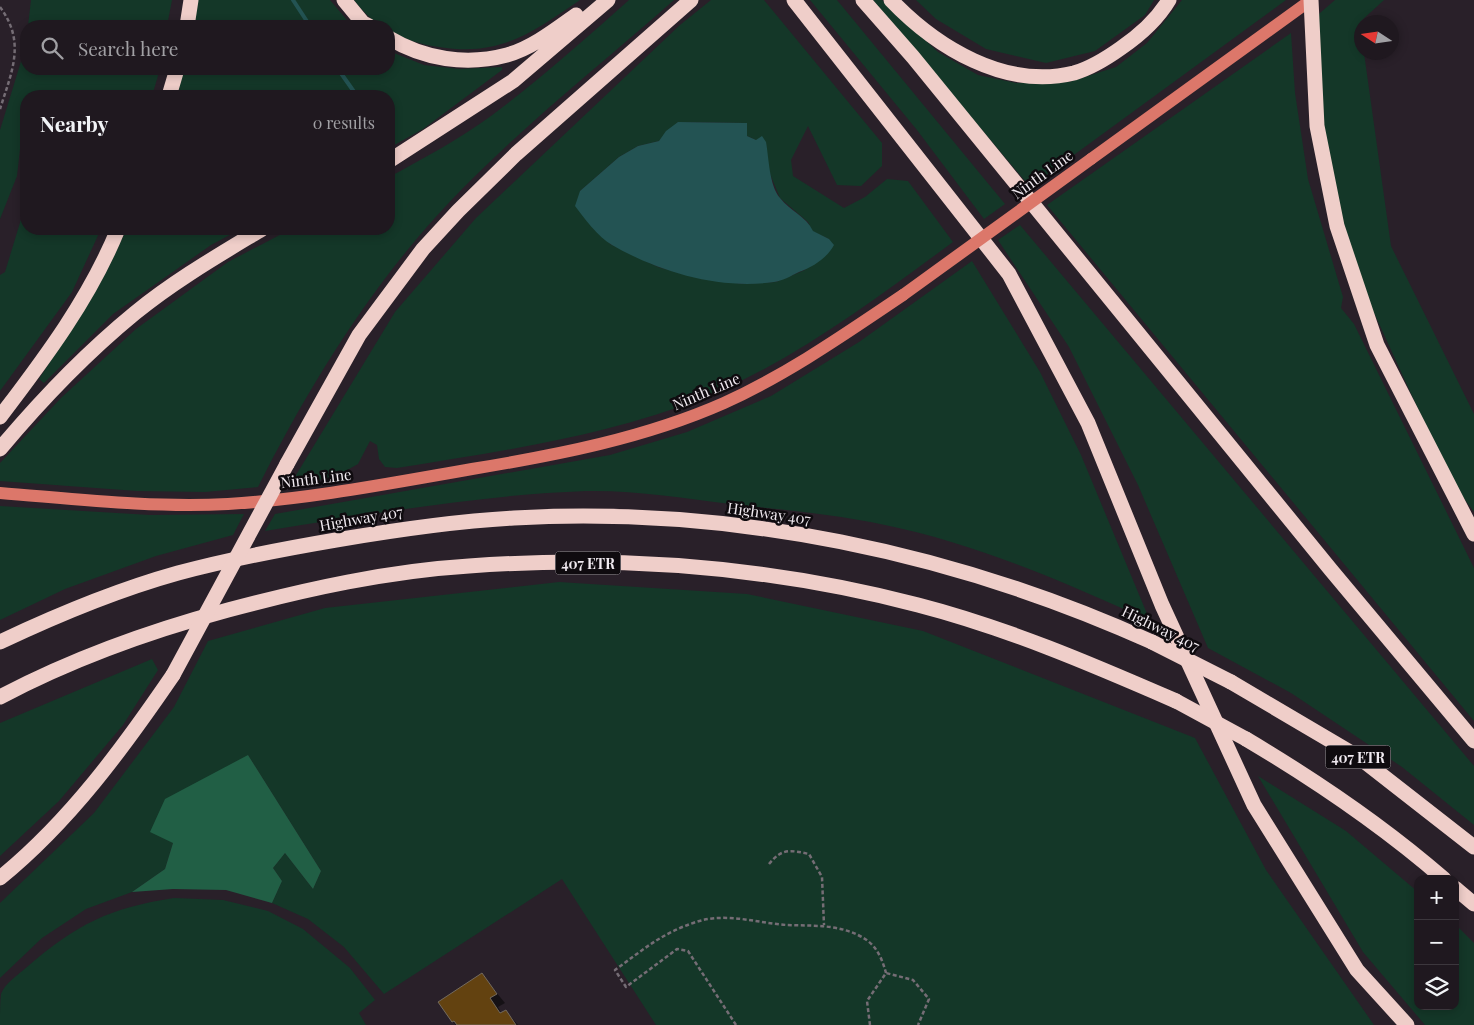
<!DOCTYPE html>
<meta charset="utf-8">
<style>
body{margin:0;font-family:"Playfair Display",serif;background:#272128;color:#f1f3f6}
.controls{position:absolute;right:15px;bottom:15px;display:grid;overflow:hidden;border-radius:10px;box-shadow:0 2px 8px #0003}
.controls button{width:45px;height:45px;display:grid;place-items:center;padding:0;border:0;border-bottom:1px solid #3c373d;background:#1f181f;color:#f1f3f6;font:25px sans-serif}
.compass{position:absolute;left:1354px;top:15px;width:45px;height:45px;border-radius:50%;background:#1f181f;box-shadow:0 2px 8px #0003;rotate:282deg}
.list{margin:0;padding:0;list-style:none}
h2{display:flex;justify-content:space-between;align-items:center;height:65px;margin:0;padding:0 20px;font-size:21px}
h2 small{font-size:16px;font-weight:400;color:#a1a0a4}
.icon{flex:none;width:28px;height:28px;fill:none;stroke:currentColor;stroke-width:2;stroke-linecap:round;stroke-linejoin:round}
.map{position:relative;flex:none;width:1474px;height:1025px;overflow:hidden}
.search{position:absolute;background:#1f181f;box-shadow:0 2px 8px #0003;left:20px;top:20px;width:375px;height:55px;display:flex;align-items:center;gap:12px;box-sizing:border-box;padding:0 18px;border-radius:20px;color:#a1a0a4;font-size:19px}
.panel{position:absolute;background:#1f181f;box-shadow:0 2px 8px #0003;left:20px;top:90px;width:375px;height:145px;border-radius:20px}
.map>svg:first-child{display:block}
.green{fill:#143728;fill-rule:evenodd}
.forest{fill:#215f45}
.water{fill:#235353}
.shadow{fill:#0007}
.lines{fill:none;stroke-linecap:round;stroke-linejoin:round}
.stream{stroke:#235353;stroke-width:4}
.building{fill:#634210;stroke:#736a5e}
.path{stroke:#756d75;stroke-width:2.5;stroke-dasharray:4 2.5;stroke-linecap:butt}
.secondary{stroke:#dc776a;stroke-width:12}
.motorway{stroke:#efcec9;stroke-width:15}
.secondary-bridge{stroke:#dc776a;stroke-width:12}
.motorway-bridge{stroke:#efcec9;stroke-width:15}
.labels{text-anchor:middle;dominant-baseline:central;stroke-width:5;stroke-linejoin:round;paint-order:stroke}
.shield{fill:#0f0b0f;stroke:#aca7ac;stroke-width:1}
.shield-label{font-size:14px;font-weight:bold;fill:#f0eaf0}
.street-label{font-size:15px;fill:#f0eaf0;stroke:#0f0b0f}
</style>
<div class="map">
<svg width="1474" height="1025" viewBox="0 0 1474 1025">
<rect width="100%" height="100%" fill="#292029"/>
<path class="green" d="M31,0H172L167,26H28Z
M197,0H330L352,26H193Z
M354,0H580C531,33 501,57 439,47C422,45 403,39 389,30V26C375,26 362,10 354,0Z
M629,0H674C588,76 494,148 419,236C354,313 303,398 258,487L205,492L137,491L0,481V463L61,398L136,329L228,262L291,229H389V177C423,159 459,139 491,116C539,80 584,40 629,0Z
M711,0H764L882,143V166L861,186L837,185L808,126L791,160L793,176L844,208L865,197L887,179L908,181L953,242C874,300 794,361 703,398C604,437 501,451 397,468L385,467L379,459L377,445L370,441L358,464L335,477L290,485L395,312L476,218L680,25ZM678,122L747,123V136L756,140L780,198L808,222L812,231L829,239L805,270L776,282L742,284L690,276L658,267L610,244L580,191L619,157L638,146L659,141Z
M810,0H837L1005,204L984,219L917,130Z
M873,0H882L938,52L978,75L1016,83L1069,82L1116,67L1147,43L1182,0H1286L1030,187Z
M916,0H1154L1145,15L1095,51L1046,63L986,49L936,19Z
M1335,0H1384L1360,22L1362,52L1364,53L1391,246L1474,414V512L1451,481L1354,269L1323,157L1313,19Z
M1291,33L1295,93L1308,179L1343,297L1341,308L1354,324L1474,568V721L1047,205Z
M26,45V69H160L152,96H26L17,176L0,219V130Z
M389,51L424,65L459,69L502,67V70L423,129L389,148V96H177L184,69H389Z
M26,203V229H101L72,292L0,391V275L5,272Z
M1020,225L1474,766V825L1402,767L1291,693L1208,648L1138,485L1069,347L998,240Z
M127,229H241L211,245L113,314L44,383L39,379L99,285Z
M972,261L1040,372L1081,455L1150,621C1065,582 977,544 885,525C835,514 782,510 731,504C684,498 634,490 586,491C479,495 371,514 265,531L275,514L610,455L687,432L771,396L859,342Z
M0,506L150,515L244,514L233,535L156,556L65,589L0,620Z
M559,582L747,594L923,631L1195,738L1266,870L1374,1025H656L562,879L384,994L344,947L308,919L272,903L282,881L273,868L285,853L313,889L321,871L248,755L173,843L165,869L132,892L86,909L42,938L0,978V903L94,813L174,707L208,641L325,608Z
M152,659L158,670L123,725L59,801L0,856V723Z
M1258,776L1346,831L1418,892V1006H1455V924L1474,943V1025H1425L1363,952Z
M174,898L223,900L268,911L303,929L350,968L375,1000L359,1013L366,1025H0C0,1016 0,1003 1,994C5,983 18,975 27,967C77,924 109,908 174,898Z"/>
<path class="forest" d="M248,755L321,871L313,889L285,853L273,868L282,881L272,903L226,890L173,889L132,892L165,869L173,843L150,832L165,799Z"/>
<path class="water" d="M678,122L747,123V136L756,140L762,136L766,142C769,158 769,185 780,198C790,211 806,216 813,231L829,239L834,245C827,258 813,267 799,272C791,276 782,281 774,282C720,290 659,272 612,245C598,237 584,218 575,206L580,191L619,157L638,146L659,141L666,131Z"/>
<path class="shadow" d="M482,975L505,1003L498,1007L502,1014L506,1011L518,1025H456L453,1022Z"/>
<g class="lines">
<path class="stream" d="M293,0L310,26
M338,69L357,96"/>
</g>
<path class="building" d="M482,973L497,994L490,998L500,1013L506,1010L516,1025H457L454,1021L452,1022L438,1002Z"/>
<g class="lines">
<path class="path" d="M0,7C26,42 12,71 0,109
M769,864C782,848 790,850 809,854L822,877L824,925
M736,1025L688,951L677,949L626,987L615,970C644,949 662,933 696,922C726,912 757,923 787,925C811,926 835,924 858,935C875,943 881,955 886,973
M870,1025L867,1001L886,973L913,980L929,999L918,1025"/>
<path class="secondary" d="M1091,159L1311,0
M0,493C76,499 152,508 228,504C310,499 391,483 472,469C557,455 645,438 724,403C788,374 845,334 903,295"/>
<path class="motorway" d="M344,0L363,23L369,26
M794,0L1009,274L1088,423L1162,605L1254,805L1357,970L1407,1025
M863,0L913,57L1331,570L1474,741
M891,0C936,47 1005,90 1074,73C1091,68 1107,58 1121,48C1140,35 1157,20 1169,0
M1311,0L1317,126L1337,226L1377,345L1474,534
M187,26L191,0
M389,38C424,59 466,66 507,55C532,48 555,30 576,15
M169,96L177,69
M389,161L513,81L608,0
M0,417C45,358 90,298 118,229
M0,449C41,400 85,354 135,313C174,281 219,255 262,229
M287,464L359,335L423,249L458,211L516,154L691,0
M0,642C57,615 117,590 178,573C230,559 283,549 336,540C395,530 454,521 514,518C733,506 953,552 1152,642
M1231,682L1360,758L1474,847
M0,697C72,659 150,631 228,610C307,589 388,571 469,566C619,555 772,567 918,605C1007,628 1091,664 1176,701
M1246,739C1315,780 1383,826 1444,879
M0,878C70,821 123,748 173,675
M1455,888L1474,904"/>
<path class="secondary-bridge" d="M903,295L1091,159"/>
<path class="motorway-bridge" d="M1152,642L1231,682
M173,675L287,464
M1176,701L1246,739"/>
</g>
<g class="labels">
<g class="shield">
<rect x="555.5" y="551.5" width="65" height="23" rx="4"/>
<rect x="1325.5" y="745.5" width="65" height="23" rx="4"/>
</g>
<g class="shield-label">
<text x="588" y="563">407 ETR</text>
<text x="1358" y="757">407 ETR</text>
</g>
<g class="street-label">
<text transform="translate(1042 174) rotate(-36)">Ninth Line</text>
<text transform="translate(706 391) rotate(-23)">Ninth Line</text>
<text transform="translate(316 478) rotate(-7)">Ninth Line</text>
<text transform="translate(769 513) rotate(8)">Highway 407</text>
<text transform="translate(361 518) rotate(-10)">Highway 407</text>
<text transform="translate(1161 628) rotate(26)">Highway 407</text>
</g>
</g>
</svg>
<div class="controls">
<button>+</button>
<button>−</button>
<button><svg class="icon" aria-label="layers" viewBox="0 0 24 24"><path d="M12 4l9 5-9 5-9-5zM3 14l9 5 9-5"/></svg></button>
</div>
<svg class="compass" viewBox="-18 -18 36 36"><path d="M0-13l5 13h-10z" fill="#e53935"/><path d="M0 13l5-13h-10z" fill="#a1a0a4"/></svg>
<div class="search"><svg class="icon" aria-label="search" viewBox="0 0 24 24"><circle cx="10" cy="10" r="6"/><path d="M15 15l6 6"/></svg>Search here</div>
<section class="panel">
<h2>Nearby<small>0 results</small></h2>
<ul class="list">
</ul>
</section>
</div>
